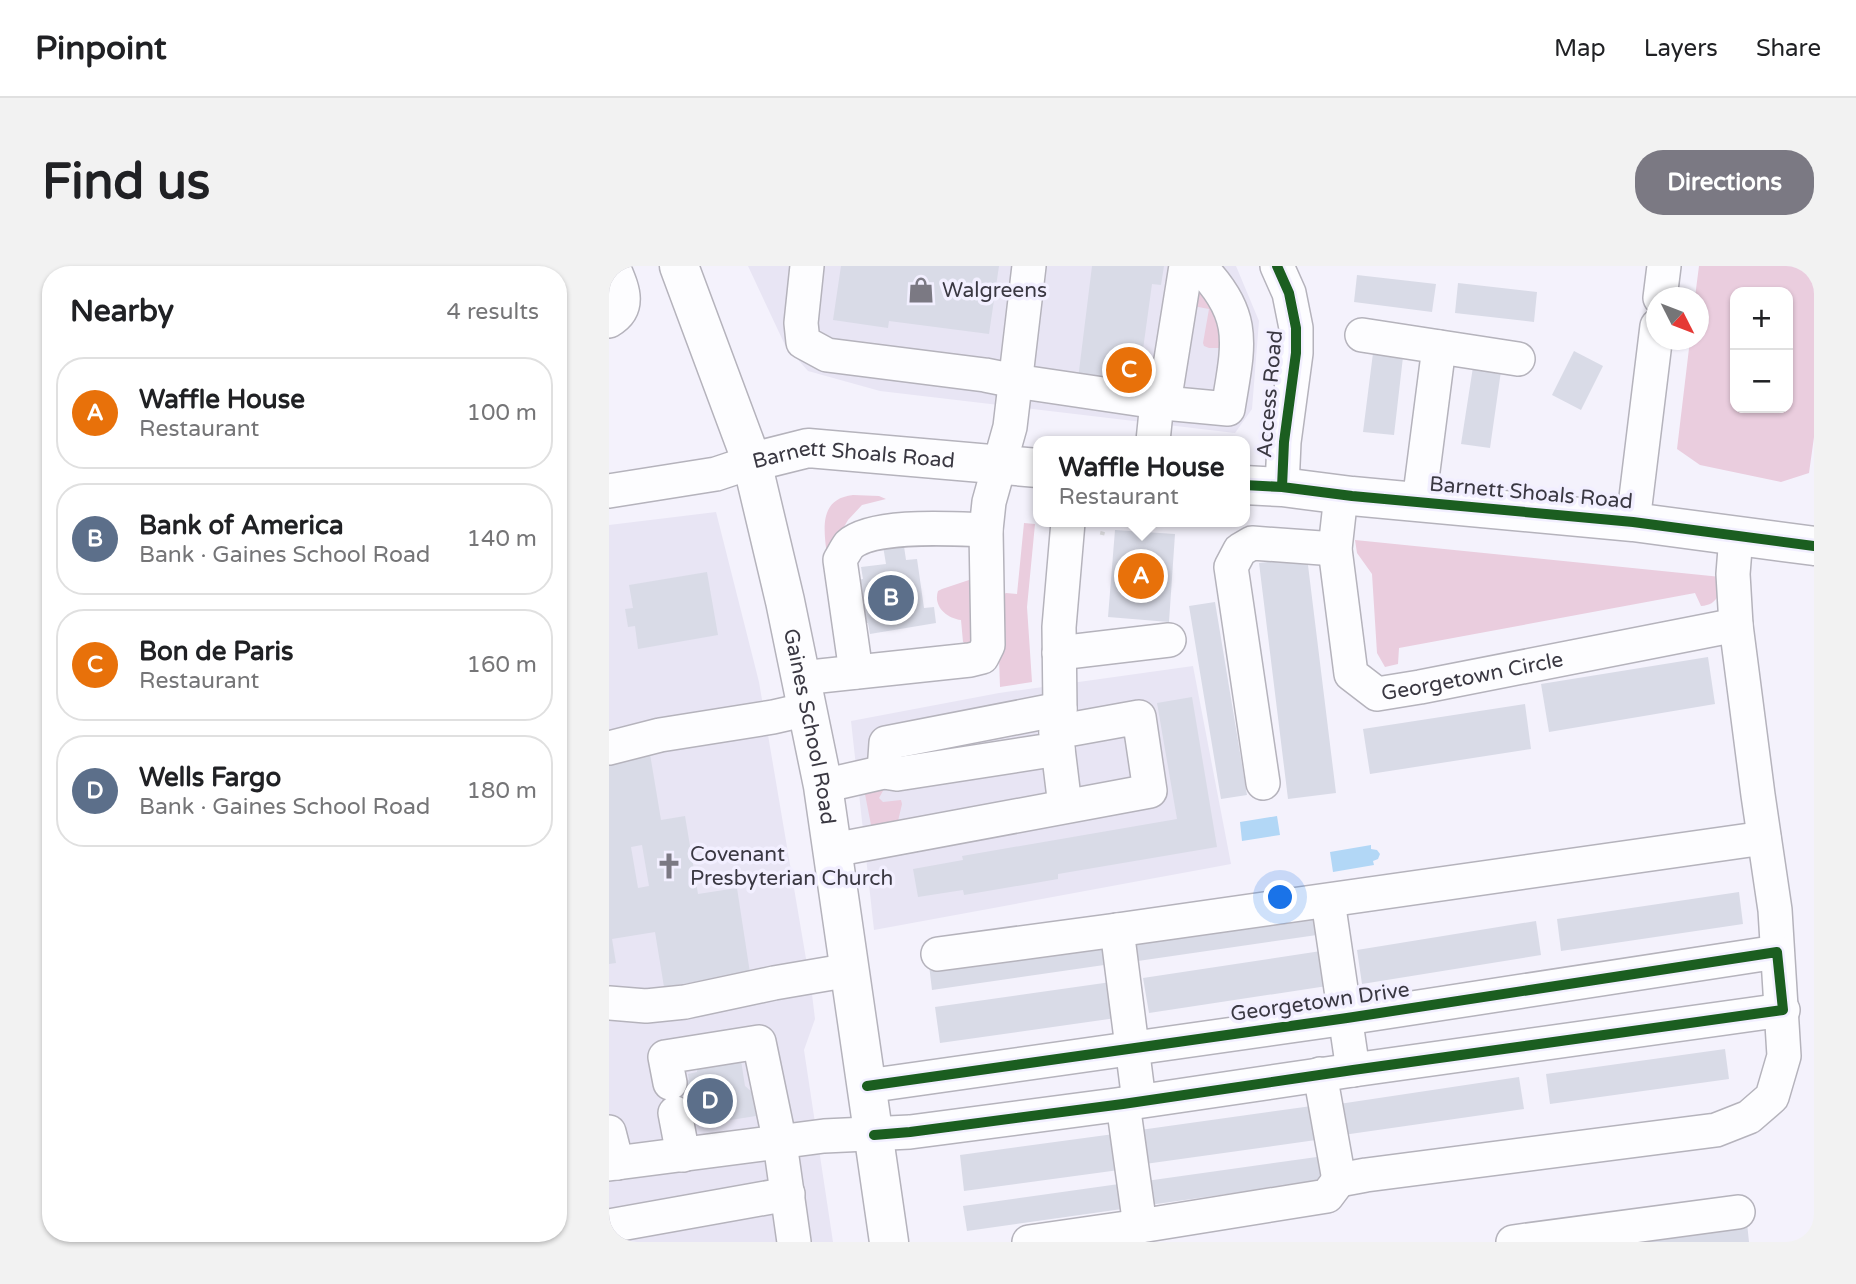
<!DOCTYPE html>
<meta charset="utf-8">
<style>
body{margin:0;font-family:"Varela Round",sans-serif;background:#f2f2f2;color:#202124}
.controls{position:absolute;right:21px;top:21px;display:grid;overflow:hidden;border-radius:14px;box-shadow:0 2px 5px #0004}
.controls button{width:63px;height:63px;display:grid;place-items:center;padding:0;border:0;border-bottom:2px solid #e0e0e0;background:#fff;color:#202124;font:35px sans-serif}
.compass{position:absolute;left:1037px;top:21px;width:63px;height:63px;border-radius:50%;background:#fff;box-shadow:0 2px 5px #0004;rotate:132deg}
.you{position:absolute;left:672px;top:632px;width:24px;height:24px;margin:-18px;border:5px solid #fff;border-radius:50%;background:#1a73e8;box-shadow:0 0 0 10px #1a73e833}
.badge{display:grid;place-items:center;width:46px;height:46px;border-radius:50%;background:#7b7983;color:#fff;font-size:23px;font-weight:700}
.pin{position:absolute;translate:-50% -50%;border:4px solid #fff;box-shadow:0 2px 7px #0006}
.popup{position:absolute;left:424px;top:170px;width:217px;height:91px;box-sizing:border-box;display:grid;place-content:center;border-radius:14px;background:#fff;filter:drop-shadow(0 2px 5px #0005);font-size:23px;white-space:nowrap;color:#757577}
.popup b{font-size:26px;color:#202124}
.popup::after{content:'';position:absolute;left:50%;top:100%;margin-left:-14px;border:14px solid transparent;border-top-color:#fff}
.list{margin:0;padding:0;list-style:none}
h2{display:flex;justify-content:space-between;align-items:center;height:91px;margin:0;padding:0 28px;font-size:30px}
h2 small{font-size:23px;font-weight:400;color:#757577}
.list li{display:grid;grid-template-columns:46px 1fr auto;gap:21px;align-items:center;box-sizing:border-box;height:112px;margin:0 14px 14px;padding:0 14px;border:2px solid #e0e0e0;border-radius:28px}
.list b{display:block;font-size:26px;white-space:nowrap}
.list p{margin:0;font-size:23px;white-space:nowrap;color:#757577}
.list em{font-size:23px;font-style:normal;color:#757577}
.map{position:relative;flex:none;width:1205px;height:976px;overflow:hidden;border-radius:28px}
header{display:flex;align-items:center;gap:42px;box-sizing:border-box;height:98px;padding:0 35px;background:#fff;border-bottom:2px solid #e0e0e0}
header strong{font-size:33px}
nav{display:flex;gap:38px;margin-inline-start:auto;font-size:24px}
.intro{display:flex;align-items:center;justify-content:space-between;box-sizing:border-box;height:168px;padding:0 42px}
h1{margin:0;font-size:49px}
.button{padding:18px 32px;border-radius:28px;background:#7b7983;color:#fff;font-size:24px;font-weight:700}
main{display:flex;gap:42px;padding:0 42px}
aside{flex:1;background:#fff;border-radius:28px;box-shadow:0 2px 5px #0004}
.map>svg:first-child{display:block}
.built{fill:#e8e5f4}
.green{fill:#eacdde;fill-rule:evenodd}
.water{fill:#b2d7f6}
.building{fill:#d9dbe7;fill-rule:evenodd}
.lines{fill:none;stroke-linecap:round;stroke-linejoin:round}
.minor-casing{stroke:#b5b3bc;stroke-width:36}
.major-casing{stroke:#b5b3bc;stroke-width:41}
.path{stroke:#dadadd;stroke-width:4.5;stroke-dasharray:3.5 3.5;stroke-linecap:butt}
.minor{stroke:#fdfdff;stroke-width:33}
.major{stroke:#fdfdff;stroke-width:38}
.cycleway-casing{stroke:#f2efff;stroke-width:15}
.cycleway{stroke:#1b5e20;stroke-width:10}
.labels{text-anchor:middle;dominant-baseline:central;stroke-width:7;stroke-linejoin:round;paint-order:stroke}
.poi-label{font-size:21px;fill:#3a3842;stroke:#f2efff;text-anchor:start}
.street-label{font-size:21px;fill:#3a3842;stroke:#f2efff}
</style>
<header>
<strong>Pinpoint</strong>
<nav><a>Map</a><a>Layers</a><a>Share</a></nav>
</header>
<div class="intro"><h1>Find us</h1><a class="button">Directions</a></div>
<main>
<aside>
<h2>Nearby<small>4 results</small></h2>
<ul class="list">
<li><span class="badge" style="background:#e8710a">A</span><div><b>Waffle House</b><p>Restaurant</p></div><em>100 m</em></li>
<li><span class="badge" style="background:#5c6f8a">B</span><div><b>Bank of America</b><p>Bank · Gaines School Road</p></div><em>140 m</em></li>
<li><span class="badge" style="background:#e8710a">C</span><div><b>Bon de Paris</b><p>Restaurant</p></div><em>160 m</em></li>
<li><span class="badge" style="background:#5c6f8a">D</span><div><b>Wells Fargo</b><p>Bank · Gaines School Road</p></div><em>180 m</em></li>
</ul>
</aside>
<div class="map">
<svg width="1205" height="976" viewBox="0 0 1205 976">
<rect width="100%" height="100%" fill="#f4f2fc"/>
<path class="built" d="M139,0H627L650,55L643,143L626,167L271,125L199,105L176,79Z
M107,246L150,416L203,728L206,753L195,784L224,976H0V259Z
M584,400L622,598L265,664L242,455L390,427Z"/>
<path class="green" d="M1090,0H1205V171L1200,207L1172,216L1091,199L1068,183L1081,74H1090V32L1086,31ZM1126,26H1179V142H1126Z
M584,19L608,44L612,82H600L595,80L594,77L600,43L584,40Z
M244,229L270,230L277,233L253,239L239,254L218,290C215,264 209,233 244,229Z
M415,257L426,258L418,341L423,416L391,421L390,393L394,329L397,327L408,328Z
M746,274L1112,311C1111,326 1110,339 1092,340L1086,327L790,382L789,398L776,401L768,387L763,308L748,287Z
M360,314L364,317L369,375L357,378L354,376L352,354C337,352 324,340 329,325L333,323Z
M274,521L275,523L270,532L274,536L292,534L293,538L289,555L269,560L262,559L255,523Z"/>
<path class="water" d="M668,550L671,569L633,575L631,556Z
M762,579V583L768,584L771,588L769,593L764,595L765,599L724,606L721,586Z"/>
<path class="building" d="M232,0H390L380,68L280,55L279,62L224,54Z
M483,0H555L552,19L543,18L532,98L542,100L540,122L469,113Z
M748,9L827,18L823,46L745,36Z
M849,17L928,26L925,56L846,47Z
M965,85L994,100L972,144L943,129Z
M764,87L794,91L785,169L754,166Z
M864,101L892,105L881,182L852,178Z
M291,253L297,294L308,293L315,342L325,341L327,357L261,368L259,357H254L247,314L254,313L252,301L277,298L270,256Z
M506,264L566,268L560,356L499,351Z
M698,291L727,527L679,533L650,297Z
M98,306L109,369L29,383L26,360L19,361L16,343L24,342L20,319Z
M606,336L638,529L612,533L580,340Z
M1099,391L1106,438L940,466L932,418Z
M583,431L608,581L449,608V613L355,629L354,624L309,631L304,603L354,594L353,590L568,553L548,437Z
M916,438L922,483L761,508L754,463Z
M41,488L52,554L76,550L89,628L128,622L141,707L55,721L46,666L3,673L7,697L0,698V494ZM33,579L40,620L29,622L22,581Z
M1130,626L1134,658L952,685L948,653Z
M704,644L708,669L529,695L525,670Z
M927,655L932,689L753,718L748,684Z
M498,674L502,698L323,724L320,699Z
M712,685L718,720L540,747L534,712Z
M502,716L507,752L331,777L326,741Z
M1116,783L1120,813L941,838L937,808Z
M132,794L136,820L143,826L147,850L90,859L88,843L59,848L55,818L80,814L79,808L88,806V801Z
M910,811L915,843L734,869L730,838Z
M710,839L714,873L536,898L531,864Z
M505,868L510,904L355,925L351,889Z
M715,890L718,914L540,939L537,915Z
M510,918L513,943L358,965L354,940Z
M1138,957L1140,976H1008Z"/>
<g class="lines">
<g class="minor-casing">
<g id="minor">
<path d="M198,0L192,57L194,76L218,89L376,109L406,115L555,137L619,143C629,80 640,50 590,0"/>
<path d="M668,0L680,27L687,62V87L675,176L673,221"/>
<path d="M1051,32L1055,0"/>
<path d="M0,55C24,41 12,20 4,0"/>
<path d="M753,69L909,93"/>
<path d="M555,137L577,0"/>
<path d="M544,175L548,136"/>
<path d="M0,225L107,208L143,196"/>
<path id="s1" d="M732,229L726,283L742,408L768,428L811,421L1127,359"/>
<path d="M810,236L830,81"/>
<path d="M1024,256L1048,60"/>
<path d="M450,387L560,374"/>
<path d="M247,406L231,294C234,289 237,283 240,279C264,257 345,263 377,264"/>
<path d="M192,412L361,394L373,391L379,379L377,264L380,236L401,161L420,0"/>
<path d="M0,482L51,469L164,451L199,443"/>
<path d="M275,506L277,477L451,443"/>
<path d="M654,517L622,301L631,284L643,277L726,283"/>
<path d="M214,520L275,506L288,508L449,483"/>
<path d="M456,540L447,466L451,443L450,361L459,256"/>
<path d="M224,584L541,525L530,451L447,466"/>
<path d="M719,635L744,804"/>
<path d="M508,664L1155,572"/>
<path d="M329,688L508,664L530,835"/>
<path d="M0,737L37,740L76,736L165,717L241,704"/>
<path d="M711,808L730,914L757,909L1107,864L1140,851L1163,831L1175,790L1166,644L1149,529L1127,359L1124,308L1127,270"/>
<path d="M61,817L56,791L150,776L171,877L185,976"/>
<path d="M258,820L738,752L1168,686"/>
<path d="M514,838L531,960L718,930L730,914"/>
<path d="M66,847L74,889"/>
<path d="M0,866L8,897"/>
<path d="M0,898L215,870L301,866L514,838L744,804L1174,744"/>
<path d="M0,960L179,928"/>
<path d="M420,976L531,960"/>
<path d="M904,976L1129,946"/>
</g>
</g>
<g class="major-casing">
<g id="major">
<path id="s2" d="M70,0L143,196L176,335L214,520L280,976"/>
<path id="s3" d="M143,196L199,182L429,202"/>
<path d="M635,219L673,221L743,230L1024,256L1205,280"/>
</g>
</g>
<path class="path" d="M493,269L494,265"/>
<use href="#minor" class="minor"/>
<use href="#major" class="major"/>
<g class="cycleway-casing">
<path id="cycleway" d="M668,0L680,27L687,62V87L675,176L673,221
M635,219L673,221L743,230L1024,256L1205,280
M258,820L738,752L1168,686L1174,744L744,804L514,838L301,866L265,869"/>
</g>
<use href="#cycleway" class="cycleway"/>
</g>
<defs>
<g id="shop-bare" transform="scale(2.1)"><path d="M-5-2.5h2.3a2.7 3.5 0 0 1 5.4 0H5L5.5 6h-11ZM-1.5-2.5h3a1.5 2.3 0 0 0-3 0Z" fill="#7b7983" stroke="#f2efff" stroke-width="2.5" paint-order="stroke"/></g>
<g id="church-bare" transform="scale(2.1)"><path d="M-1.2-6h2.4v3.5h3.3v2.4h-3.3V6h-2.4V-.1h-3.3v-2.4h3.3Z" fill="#7b7983" stroke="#f2efff" stroke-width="2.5" paint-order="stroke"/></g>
</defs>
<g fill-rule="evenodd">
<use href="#shop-bare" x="312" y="24"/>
<use href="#church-bare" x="60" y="600"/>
</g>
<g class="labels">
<g class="poi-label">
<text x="333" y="24">Walgreens</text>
<text x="81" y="588">Covenant<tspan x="81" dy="24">Presbyterian Church</tspan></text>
</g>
<g class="street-label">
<text transform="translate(661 128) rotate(-85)">Access Road</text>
<text stroke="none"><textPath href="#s3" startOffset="103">Barnett Shoals Road</textPath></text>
<text transform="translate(922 227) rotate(5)">Barnett Shoals Road</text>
<text stroke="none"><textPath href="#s1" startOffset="310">Georgetown Circle</textPath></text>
<text stroke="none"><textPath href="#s2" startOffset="480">Gaines School Road</textPath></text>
<text transform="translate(711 736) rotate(-8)">Georgetown Drive</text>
</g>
</g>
</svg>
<div class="controls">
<button>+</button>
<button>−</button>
</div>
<svg class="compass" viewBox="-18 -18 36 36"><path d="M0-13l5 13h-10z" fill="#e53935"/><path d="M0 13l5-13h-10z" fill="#757577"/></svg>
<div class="you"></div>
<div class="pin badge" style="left:532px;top:310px;background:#e8710a">A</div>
<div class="popup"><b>Waffle House</b>Restaurant</div>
<div class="pin badge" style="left:282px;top:332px;background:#5c6f8a">B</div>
<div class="pin badge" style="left:520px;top:104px;background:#e8710a">C</div>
<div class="pin badge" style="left:101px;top:835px;background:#5c6f8a">D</div>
</div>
</main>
